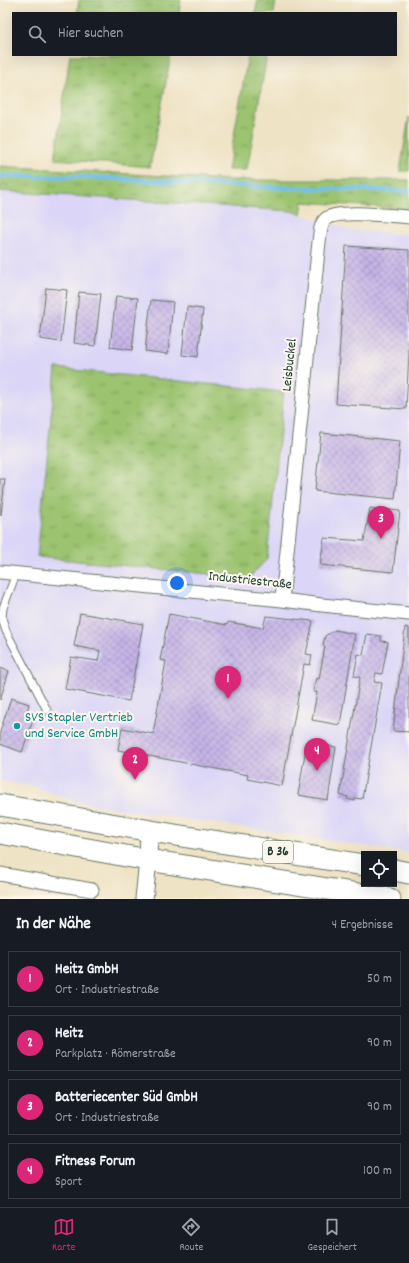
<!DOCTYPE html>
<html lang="de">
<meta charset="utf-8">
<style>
body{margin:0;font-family:Dekko,sans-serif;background:#20242c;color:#f1f3f6}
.controls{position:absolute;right:12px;bottom:12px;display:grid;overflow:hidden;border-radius:0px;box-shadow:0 4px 16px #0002}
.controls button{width:36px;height:36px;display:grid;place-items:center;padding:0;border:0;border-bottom:1px solid #363941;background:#171b24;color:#f1f3f6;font:20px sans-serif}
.you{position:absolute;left:177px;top:583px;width:14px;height:14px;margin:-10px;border:3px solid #fff;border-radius:50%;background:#1a73e8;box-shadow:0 0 0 6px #1a73e833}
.badge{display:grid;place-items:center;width:26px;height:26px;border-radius:50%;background:#db2777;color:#fff;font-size:13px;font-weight:700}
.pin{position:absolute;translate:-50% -33px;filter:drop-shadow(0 1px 2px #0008)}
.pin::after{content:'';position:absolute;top:21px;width:14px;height:12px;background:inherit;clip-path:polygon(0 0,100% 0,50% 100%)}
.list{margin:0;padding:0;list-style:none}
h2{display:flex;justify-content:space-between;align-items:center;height:52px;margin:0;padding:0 16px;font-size:17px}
h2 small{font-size:13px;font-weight:400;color:#9ea1a6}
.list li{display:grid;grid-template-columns:26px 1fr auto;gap:12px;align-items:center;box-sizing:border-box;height:56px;margin:0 8px 8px;padding:0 8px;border:1px solid #363941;border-radius:0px}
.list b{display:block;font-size:15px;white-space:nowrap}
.list p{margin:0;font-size:13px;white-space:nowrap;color:#9ea1a6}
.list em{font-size:13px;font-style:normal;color:#9ea1a6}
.icon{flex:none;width:22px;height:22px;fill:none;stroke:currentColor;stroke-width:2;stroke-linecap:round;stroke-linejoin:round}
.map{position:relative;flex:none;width:409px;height:899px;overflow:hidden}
.search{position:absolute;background:#171b24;box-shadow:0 4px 16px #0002;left:12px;right:12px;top:12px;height:44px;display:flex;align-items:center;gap:10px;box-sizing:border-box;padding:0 14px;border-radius:0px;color:#9ea1a6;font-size:15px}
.sheet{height:308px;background:#171b24}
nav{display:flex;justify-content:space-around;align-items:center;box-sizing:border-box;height:56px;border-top:1px solid #363941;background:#171b24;font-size:11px;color:#9ea1a6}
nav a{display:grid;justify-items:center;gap:2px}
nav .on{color:#db2777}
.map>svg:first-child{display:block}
.built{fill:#dbd6f7}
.grass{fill:url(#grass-tufts);stroke:#5d8052}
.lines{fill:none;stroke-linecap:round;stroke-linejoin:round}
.stream{stroke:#73c0ed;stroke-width:4.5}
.building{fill:url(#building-cross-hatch)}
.service-casing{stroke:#687767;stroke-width:9}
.minor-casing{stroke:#687767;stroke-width:15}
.tertiary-casing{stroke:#687767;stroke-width:19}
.primary-casing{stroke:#687767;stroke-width:23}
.service{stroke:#fff;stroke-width:7}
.minor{stroke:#fff;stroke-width:13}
.tertiary{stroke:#fff;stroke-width:17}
.primary{stroke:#fff;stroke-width:21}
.culture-dot{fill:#0f9aa8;stroke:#fbf7ec;stroke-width:1.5}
.labels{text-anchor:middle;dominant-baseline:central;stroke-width:4;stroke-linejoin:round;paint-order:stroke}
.shield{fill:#fbf7ec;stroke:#61756b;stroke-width:1}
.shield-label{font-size:13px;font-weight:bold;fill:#1f3d34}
.street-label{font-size:14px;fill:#1f3d34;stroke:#fbf7ec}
.culture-label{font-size:14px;fill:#0d838f;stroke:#fbf7ec;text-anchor:start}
</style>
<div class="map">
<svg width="409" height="899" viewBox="0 0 409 899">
<defs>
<pattern id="grass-tufts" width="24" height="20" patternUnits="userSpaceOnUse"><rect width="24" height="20" fill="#9bc36f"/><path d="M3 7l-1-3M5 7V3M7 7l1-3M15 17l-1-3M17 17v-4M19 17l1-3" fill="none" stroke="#7ea05c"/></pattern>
<pattern id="building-cross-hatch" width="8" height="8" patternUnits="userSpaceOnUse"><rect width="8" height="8" fill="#c6b4e8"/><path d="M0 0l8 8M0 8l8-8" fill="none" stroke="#a094bd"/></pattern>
</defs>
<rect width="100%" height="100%" fill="#fbf7ec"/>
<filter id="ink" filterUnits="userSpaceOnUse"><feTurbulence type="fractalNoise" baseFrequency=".025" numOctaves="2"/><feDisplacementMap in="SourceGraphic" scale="8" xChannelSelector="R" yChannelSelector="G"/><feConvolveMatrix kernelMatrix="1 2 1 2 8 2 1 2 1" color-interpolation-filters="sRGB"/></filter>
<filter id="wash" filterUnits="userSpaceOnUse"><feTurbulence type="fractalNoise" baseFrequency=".012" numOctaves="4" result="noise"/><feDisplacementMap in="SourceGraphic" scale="16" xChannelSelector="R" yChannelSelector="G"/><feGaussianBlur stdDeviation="0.9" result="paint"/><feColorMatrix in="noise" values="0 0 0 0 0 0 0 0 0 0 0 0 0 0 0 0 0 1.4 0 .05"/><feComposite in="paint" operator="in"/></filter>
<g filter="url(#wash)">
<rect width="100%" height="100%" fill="#efe3c5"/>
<path class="built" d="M0,190L291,211L350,230L409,234V853L76,802L32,786L0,781Z"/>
<path class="grass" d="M79,0H181L179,13H77Z
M258,0H276L274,13H255Z
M70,55H171L150,167L55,159Z
M248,55H267L247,170H228Z
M409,117V171H400Z
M0,166L231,180H409V209L303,202L301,214L291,211L0,191Z
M56,368L284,392L267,559L249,578L37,557Z"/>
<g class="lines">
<path class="stream" d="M0,176L85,177L264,187L409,191"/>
</g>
<g id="blocks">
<path class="building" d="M346,246L409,250V354L406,409L336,404Z
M46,288L67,290L61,342L40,339Z
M79,292L101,294L95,346L74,343Z
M116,296L138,298L132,350L110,347Z
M151,300L173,302L168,354L145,351Z
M187,307L203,309L198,357L182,355Z
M321,433L400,441L395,499L315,491Z
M0,479H5L1,515H0Z
M370,508L400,511L393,572L320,565L324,538L364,541Z
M80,613L143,624L129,701L65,689L71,657L98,661L100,651L74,646Z
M169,614L227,625L228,622L263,628L266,616L313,621L306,654L312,655L310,665L304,664L282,786L247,779L248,775L118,750L122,728L153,734L166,661L160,660Z
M405,627L409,628V732L393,731Z
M335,630L355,634L340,725L312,720L317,692H313L316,678L319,679L325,646L323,645L325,636Z
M367,634L381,636V641L388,642L382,674L376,673L374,682L382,683L362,799L355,798V801L347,799L348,797L340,795L360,677L354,676L358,654L363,655Z
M0,668L9,671L0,700Z
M11,698L29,704L25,718L33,720L22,752L0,744V732Z
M307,742L336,747L328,800L298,795Z"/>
</g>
</g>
<g filter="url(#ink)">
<use href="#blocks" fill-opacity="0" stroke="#687767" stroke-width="1"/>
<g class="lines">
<g class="service-casing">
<path id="service" d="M16,574L3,608L2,618L6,631L47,710"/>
</g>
<g class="minor-casing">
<path id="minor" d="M0,572L282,600L322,605L409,614
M282,600L319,242C320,235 320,224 326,219C337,209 393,216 409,217
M0,874L92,890"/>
</g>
<g class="tertiary-casing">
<path id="tertiary" d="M144,899L148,860L149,831"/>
</g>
<g class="primary-casing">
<path id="primary" d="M0,805L175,835L364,865
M0,833L148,860L390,899
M394,870L409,873"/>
</g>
<use href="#service" class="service"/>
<use href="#minor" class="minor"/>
<use href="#tertiary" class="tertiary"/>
<use href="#primary" class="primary"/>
</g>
</g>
<circle class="culture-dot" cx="17" cy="726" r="4"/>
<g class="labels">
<rect class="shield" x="263" y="841" width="30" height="22" rx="3"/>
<g class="shield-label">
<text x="278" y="852">B 36</text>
</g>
<g class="street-label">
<text transform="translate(290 365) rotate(-84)">Leisbuckel</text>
<text transform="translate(250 581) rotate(6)">Industriestraße</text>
</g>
<g class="culture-label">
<text x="25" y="718">SVS Stapler Vertrieb<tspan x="25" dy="16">und Service GmbH</tspan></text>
</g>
</g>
</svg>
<div class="controls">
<button><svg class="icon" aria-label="locate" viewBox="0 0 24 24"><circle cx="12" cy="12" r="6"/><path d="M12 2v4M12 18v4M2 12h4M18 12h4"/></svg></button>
</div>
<div class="you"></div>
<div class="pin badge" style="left:228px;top:699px">1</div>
<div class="pin badge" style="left:135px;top:780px">2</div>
<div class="pin badge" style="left:381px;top:539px">3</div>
<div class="pin badge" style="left:317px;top:771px">4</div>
<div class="search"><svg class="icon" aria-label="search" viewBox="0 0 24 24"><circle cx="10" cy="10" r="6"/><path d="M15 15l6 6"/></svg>Hier suchen</div>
</div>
<section class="sheet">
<h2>In der Nähe<small>4 Ergebnisse</small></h2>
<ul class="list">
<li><span class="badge">1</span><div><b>Heitz GmbH</b><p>Ort · Industriestraße</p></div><em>50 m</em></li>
<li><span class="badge">2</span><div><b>Heitz</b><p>Parkplatz · Römerstraße</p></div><em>90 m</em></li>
<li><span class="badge">3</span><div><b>Batteriecenter Süd GmbH</b><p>Ort · Industriestraße</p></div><em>90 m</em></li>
<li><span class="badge">4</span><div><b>Fitness Forum</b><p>Sport</p></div><em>100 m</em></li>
</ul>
</section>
<nav>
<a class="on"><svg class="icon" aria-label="map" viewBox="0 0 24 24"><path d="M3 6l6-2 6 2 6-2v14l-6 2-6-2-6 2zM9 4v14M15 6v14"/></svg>Karte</a>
<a><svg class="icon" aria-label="directions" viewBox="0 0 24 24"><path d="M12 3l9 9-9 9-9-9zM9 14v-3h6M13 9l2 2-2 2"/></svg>Route</a>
<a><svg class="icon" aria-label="saved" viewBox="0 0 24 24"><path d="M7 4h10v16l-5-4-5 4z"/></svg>Gespeichert</a>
</nav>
